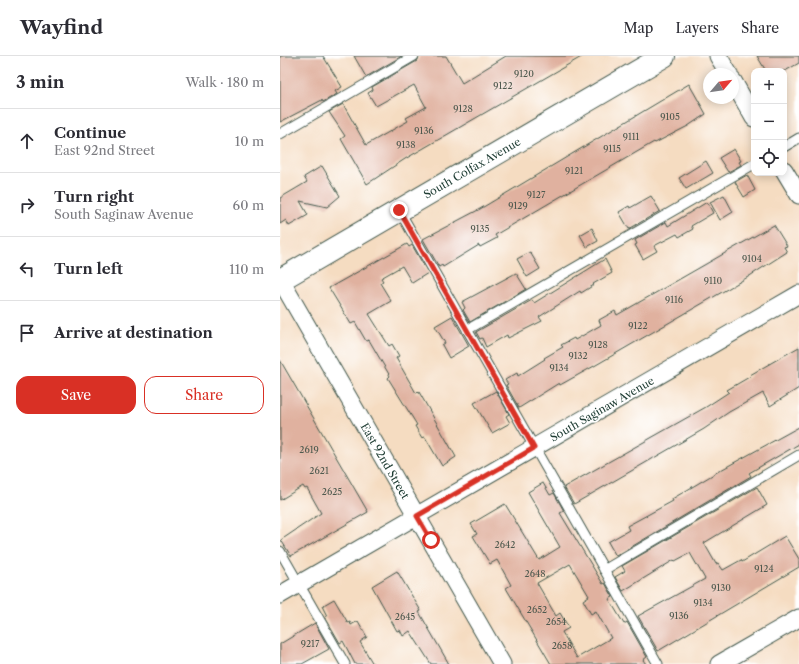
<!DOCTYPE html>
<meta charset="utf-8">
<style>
body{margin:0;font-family:"Libre Caslon Text",serif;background:#f7f7f7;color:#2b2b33}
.controls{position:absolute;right:12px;top:12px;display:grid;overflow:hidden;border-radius:8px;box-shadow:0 2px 10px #0003}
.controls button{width:36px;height:36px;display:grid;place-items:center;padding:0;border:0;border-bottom:1px solid #e1e1e2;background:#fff;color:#2b2b33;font:20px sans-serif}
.compass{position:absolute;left:423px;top:12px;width:36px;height:36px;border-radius:50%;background:#fff;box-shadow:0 2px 10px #0003;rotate:61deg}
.stop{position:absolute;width:12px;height:12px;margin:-9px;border:3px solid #d93025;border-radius:50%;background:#fff}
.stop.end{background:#d93025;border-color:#fff;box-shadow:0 1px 4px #0008}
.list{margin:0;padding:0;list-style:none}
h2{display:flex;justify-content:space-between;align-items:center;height:52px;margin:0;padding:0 16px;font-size:17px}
h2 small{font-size:13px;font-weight:400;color:#7c7c81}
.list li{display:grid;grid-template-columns:26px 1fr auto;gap:12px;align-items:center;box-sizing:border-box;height:64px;padding:0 16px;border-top:1px solid #e1e1e2}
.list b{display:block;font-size:15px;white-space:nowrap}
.list p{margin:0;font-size:13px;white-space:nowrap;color:#7c7c81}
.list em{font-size:13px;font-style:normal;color:#7c7c81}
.actions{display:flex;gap:8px;padding:12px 16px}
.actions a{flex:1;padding:9px 0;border:1px solid #d93025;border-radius:12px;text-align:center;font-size:14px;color:#d93025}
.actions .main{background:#d93025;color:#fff}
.icon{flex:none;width:22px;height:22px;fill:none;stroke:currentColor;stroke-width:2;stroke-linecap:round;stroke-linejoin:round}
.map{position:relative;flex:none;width:519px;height:608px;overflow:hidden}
header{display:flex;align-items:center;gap:24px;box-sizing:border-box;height:56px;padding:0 20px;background:#fff;border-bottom:1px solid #e1e1e2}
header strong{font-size:19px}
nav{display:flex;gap:22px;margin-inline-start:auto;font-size:14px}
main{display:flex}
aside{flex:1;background:#fff}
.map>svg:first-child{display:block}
.building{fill:#e0b19f;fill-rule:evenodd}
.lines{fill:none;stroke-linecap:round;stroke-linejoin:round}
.lane-casing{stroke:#3f5549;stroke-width:11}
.street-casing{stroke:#3f5549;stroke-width:19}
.secondary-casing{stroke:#3f5549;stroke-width:24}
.lane{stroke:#fff;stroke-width:9}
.street{stroke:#fff;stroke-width:17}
.secondary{stroke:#fff;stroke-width:22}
.route{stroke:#d93025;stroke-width:5}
.labels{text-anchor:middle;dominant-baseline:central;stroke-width:3.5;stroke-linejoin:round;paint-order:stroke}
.number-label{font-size:9px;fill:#4f5a4f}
.street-label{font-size:11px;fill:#1f3d34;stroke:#fff}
</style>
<header>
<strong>Wayfind</strong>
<nav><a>Map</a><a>Layers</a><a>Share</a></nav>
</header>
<main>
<aside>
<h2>3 min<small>Walk · 180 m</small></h2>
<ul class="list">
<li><svg class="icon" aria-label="ahead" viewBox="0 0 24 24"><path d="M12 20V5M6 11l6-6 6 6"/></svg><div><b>Continue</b><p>East 92nd Street</p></div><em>10 m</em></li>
<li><svg class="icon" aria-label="right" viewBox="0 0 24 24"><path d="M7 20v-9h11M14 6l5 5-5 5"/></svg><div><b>Turn right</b><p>South Saginaw Avenue</p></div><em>60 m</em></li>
<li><svg class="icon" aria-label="left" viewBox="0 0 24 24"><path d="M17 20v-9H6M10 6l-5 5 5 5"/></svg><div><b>Turn left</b></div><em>110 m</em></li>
<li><svg class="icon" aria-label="arrive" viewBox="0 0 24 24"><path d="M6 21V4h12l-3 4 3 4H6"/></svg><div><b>Arrive at destination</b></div></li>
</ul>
<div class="actions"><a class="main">Save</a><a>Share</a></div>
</aside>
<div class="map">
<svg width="519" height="608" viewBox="0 0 519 608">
<rect width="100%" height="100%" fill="#fff"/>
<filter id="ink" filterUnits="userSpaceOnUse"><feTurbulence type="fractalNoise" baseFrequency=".025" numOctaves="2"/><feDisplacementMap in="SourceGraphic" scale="8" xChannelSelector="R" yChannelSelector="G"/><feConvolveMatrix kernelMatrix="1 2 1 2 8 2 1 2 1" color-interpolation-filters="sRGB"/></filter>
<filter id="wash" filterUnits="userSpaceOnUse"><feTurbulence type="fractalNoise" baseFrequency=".012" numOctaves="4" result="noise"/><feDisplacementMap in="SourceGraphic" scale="16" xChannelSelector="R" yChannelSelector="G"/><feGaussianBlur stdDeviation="0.9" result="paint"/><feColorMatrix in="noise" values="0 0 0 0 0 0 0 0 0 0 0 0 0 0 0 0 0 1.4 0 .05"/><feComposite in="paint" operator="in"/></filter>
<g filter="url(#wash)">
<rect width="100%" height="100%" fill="#f5dcc1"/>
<g id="blocks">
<path class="building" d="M0,0H43L62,31L55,35L57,38L43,46L42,44L0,66Z
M74,0H122L86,21Z
M140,0H166L182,27L226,0H303L125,103L87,128L61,83L65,80L49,56L63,48L86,89L128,65L126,62L146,51L134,29L96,50L88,37L93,34L92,31L137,5Z
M477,0H519V7L505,15H486Z
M409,28L426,58L408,70L375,87L374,86L290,135L215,179L217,182L200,191L199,189L163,211L162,209L159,211L143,183L200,153Z
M454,93L461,105L459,106L461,109L448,116L439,102Z
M426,105L433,117L406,133L399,122Z
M42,110L60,140L47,151L20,145L28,159L9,170L6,164L0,168V142L27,126L24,121Z
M467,119L475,134L464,141L455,126Z
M444,139L453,156L440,164L430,146Z
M371,140L380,155L349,173L339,156L349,150L350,152Z
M427,146L433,157L411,170L413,173L399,181L397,178L374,190L377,195L363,203L355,189L357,188L355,184L386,166L388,170Z
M494,169L507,190L504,191L507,196L468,221L316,309L280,329L279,327L239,352L226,329L228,328L225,324L237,317L238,320L265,303L264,302L283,291L281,289L294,282L295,284L321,269L319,264L335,255L337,259Z
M312,172L318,185L307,191L300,179Z
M127,188L129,191L132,189L148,217L132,227L122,210L101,222L103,225L100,227L111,245L89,258L109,290L112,288L119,300L116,302L136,337L139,336L176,401L162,410L145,381L142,382L135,370L137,369L108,322L110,320L89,284L86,285L75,266L71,268L49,232Z
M250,196L260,213L247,221L237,203Z
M325,203L332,217L313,228L314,229L301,237L300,235L259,261L262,265L228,282L227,279L206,291L202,282L200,283L196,276L252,244L254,247Z
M236,217L246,233L190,266L183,254L185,252L182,246Z
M172,260L189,290L169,302L162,289L165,287L155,270Z
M519,291V332L490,350L483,337L449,356L424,373L294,448L284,431L426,351L449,336L447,334L471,320L470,319Z
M0,304L88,456L11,500L1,484L41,457L27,432L25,433L23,430L0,444Z
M216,335L229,358L226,360L230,367L212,377L194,347Z
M519,371V388L469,417L471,420L336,500L328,486L349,474L347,470L393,445L392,443L439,415Z
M263,427L270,439L274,437L284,455L280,457L323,528L325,527L333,541L329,543L344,568L347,566L367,601L363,604L366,608H271L226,532L231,529L217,504L210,508L193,480L197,478L191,468L225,448L259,504L280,491L248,436ZM290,508L309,540L303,544L311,558L316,555L331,582L297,602L282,576L289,572L280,557L276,560L257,527Z
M477,431L487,449L424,487L436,508L438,507L443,514L461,504L462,506L505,480L519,503V511L378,595L358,560L425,523L410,497L395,505L394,504L343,535L335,521L345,515L342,510Z
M117,515L141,555L139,556L169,608H151L130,575L123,580L120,574L117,575L92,530Z
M54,543L68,567L70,566L71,569L78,565L87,581L80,586L93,608H75L63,585L60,587L45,561L47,560L42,550Z
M35,567L49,593L22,608H0V588Z"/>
</g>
</g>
<g filter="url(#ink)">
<use href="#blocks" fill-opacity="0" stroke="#3f5549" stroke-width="1"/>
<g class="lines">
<g class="lane-casing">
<path id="lane" d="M0,78L134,0
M504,91L519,82
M119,154L378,608
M187,274L474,108
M0,495L65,608
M324,514L519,399"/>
</g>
<g class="street-casing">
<path id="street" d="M438,0L449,18
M453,25L474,62
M504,114L519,139
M0,223L222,608
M0,539L519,238
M439,608L519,562"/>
</g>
<g class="secondary-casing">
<path id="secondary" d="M0,224L384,0"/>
</g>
<use href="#lane" class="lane"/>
<use href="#street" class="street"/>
<use href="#secondary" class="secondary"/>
</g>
</g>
<g class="lines" filter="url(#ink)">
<path class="route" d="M119,154L254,392L137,460L151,484"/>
</g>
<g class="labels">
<g class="number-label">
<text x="244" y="17">9120</text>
<text x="223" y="29">9122</text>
<text x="183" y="52">9128</text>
<text x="390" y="60">9105</text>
<text x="144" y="74">9136</text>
<text x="351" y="80">9111</text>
<text x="126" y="88">9138</text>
<text x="332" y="92">9115</text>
<text x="294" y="114">9121</text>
<text x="256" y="138">9127</text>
<text x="238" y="149">9129</text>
<text x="200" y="172">9135</text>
<text x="472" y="202">9104</text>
<text x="433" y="224">9110</text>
<text x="394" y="243">9116</text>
<text x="358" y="269">9122</text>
<text x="318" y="288">9128</text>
<text x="298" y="299">9132</text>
<text x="279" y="311">9134</text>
<text x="29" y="393">2619</text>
<text x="39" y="414">2621</text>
<text x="52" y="435">2625</text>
<text x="225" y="488">2642</text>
<text x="484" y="512">9124</text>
<text x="255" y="517">2648</text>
<text x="441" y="531">9130</text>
<text x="423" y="546">9134</text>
<text x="257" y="553">2652</text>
<text x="399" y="559">9136</text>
<text x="125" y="560">2645</text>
<text x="276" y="565">2654</text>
<text x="30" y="587">9217</text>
<text x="282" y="589">2658</text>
</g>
<g class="street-label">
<text transform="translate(192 112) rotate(-30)">South Colfax Avenue</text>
<text transform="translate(322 353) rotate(-30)">South Saginaw Avenue</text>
<text transform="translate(105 405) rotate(60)">East 92nd Street</text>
</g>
</g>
</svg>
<div class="controls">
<button>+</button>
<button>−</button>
<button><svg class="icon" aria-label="locate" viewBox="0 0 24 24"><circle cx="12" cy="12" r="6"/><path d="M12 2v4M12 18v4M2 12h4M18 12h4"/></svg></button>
</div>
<svg class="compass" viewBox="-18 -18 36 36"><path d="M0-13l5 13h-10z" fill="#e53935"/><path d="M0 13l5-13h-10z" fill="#7c7c81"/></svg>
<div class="stop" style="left:151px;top:484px"></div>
<div class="stop end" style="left:119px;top:154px"></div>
</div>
</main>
